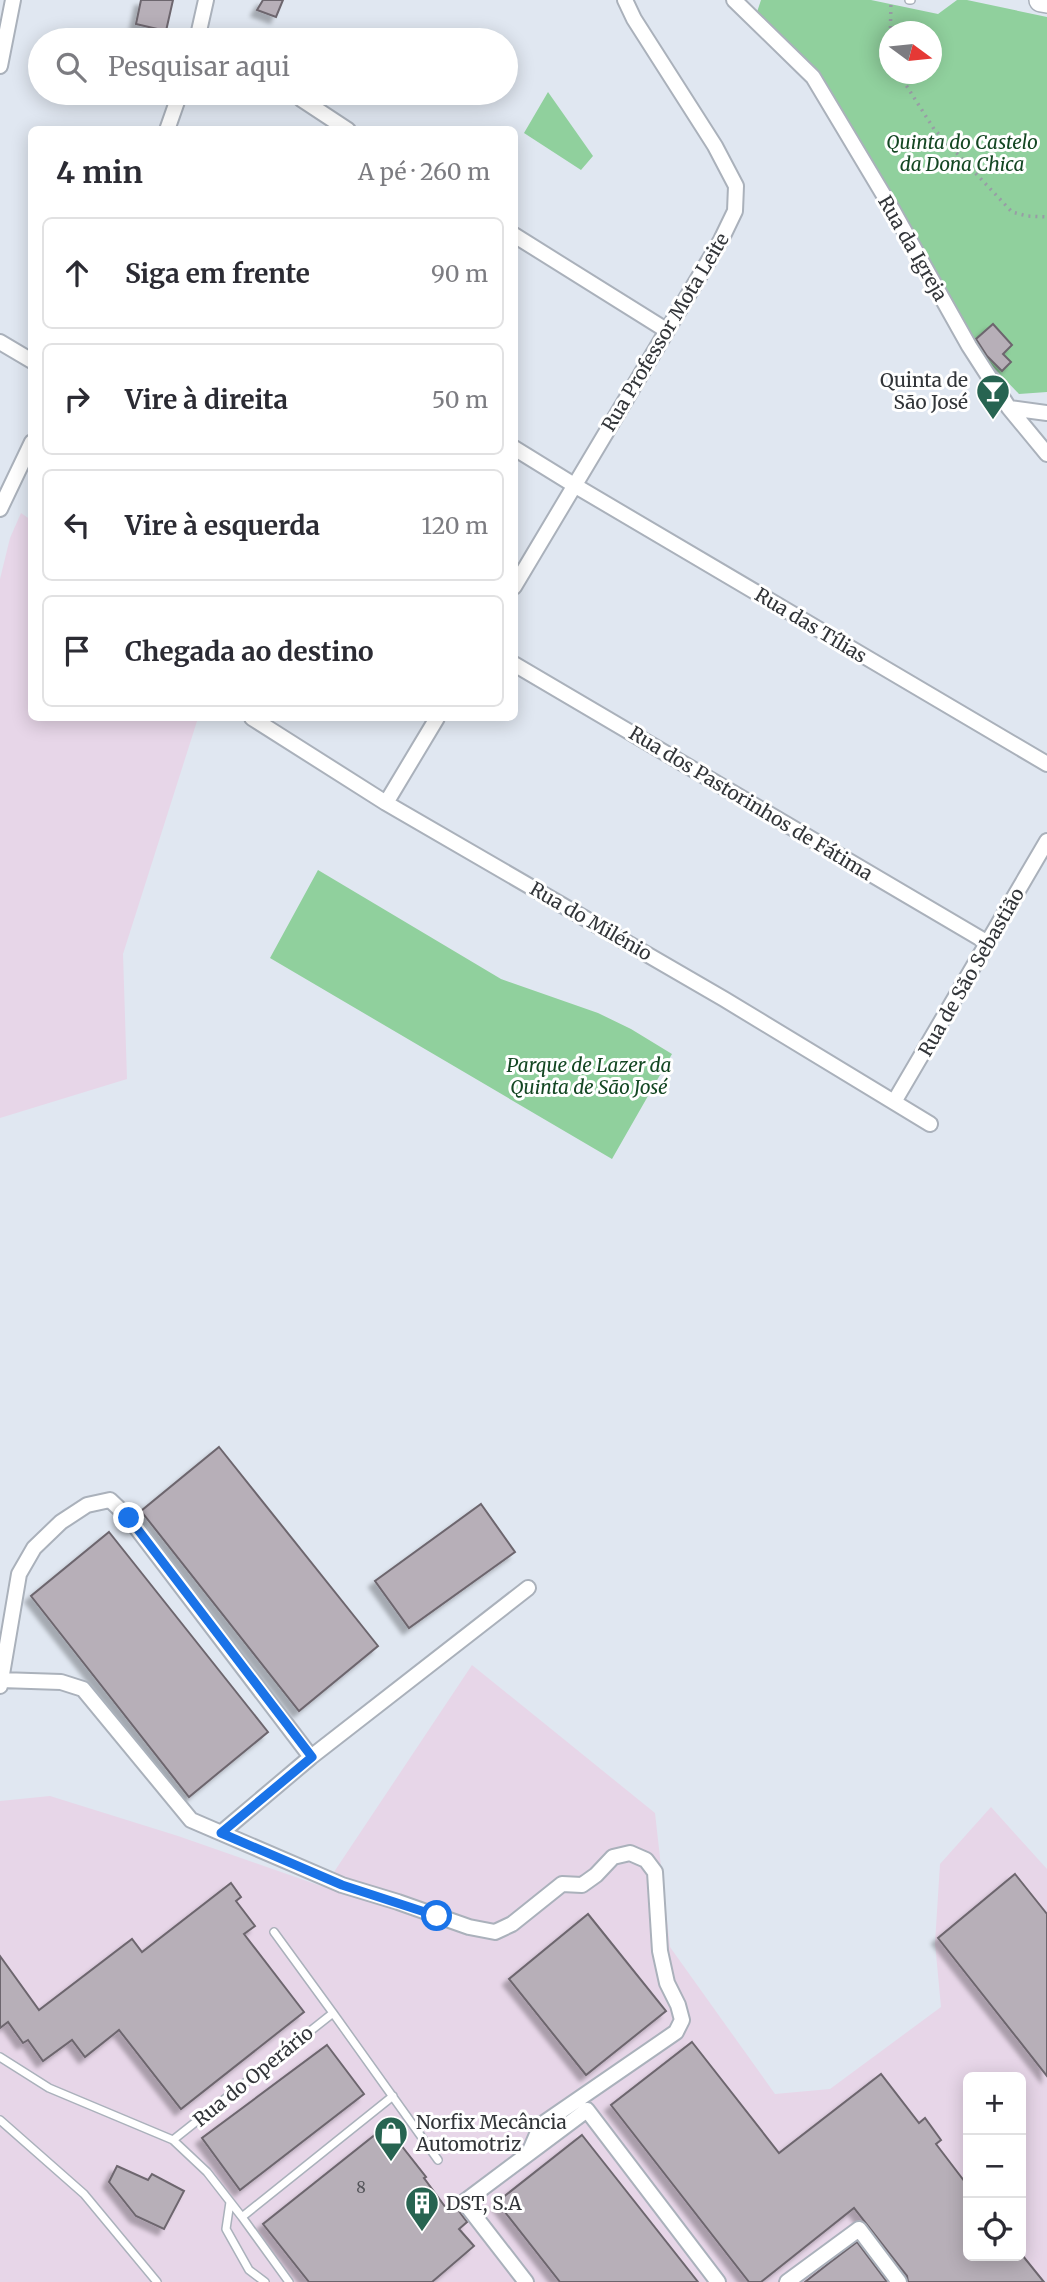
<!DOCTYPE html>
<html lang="pt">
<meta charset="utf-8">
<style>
body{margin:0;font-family:Merriweather,serif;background:#f2f2f3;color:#2b2b33}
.controls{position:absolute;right:21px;bottom:21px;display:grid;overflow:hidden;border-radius:10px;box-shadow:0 4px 18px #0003}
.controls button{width:63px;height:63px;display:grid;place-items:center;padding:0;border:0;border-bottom:2px solid #e1e1e2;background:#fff;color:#2b2b33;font:35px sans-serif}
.compass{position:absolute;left:879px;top:21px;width:63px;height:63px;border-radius:50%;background:#fff;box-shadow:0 4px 18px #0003;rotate:105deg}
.stop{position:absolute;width:21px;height:21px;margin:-16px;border:5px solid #1a73e8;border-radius:50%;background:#fff}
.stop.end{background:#1a73e8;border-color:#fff;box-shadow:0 2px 7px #0008}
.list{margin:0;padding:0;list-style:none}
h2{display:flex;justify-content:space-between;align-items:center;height:91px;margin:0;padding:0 28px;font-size:30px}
h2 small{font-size:23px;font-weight:400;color:#7c7c81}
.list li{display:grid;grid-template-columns:46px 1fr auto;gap:21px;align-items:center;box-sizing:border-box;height:112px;margin:0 14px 14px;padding:0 14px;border:2px solid #e1e1e2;border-radius:10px}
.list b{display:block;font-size:26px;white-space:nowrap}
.list em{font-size:23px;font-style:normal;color:#7c7c81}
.icon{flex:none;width:38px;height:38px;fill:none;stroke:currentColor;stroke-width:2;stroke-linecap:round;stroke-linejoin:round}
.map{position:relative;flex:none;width:1047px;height:2282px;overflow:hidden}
.search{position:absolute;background:#fff;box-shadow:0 4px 18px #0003;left:28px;top:28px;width:490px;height:77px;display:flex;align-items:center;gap:18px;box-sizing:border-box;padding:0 24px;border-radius:38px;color:#7c7c81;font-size:26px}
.panel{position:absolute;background:#fff;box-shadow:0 4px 18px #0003;left:28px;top:126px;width:490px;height:595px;border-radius:10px}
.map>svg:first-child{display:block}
.industrial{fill:#e7d6e8;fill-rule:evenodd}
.green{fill:#90d09d;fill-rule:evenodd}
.building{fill:#b7afb8;stroke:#6d666e;stroke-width:2;filter:url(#shadow)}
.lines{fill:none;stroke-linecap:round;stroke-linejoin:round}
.lane-casing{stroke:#aab1bb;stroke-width:10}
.street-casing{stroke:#aab1bb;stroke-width:18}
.primary-casing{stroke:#aab1bb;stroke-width:26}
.path{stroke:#989da5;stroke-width:3.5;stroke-dasharray:2 5;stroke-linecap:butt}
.lane{stroke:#fff;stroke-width:7}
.street{stroke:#fff;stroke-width:14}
.primary{stroke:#fff;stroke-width:23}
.route{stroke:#1a73e8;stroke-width:9}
.labels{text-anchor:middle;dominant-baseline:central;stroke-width:6;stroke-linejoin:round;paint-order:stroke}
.number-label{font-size:16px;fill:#535459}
.park-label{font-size:19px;font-style:italic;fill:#144723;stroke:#fff}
.street-label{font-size:19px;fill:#323539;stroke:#fff}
.poi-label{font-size:19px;fill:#323539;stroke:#fff;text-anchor:start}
</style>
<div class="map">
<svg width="1047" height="2282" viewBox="0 0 1047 2282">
<defs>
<filter id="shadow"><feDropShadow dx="-6" dy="6" stdDeviation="2" flood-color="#0004"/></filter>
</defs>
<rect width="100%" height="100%" fill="#e0e7f1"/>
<path class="industrial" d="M21,513L31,520L32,718H198L123,954L127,1079L0,1118V579L10,538Z
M472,1665L655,1813L670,1947L775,2094L830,2089L941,2007L935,1943L940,1864L991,1807L1047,1869V2282H0V1801L50,1796L178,1836L324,1887ZM968,2077H1021V2256H968Z"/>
<path class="green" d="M761,0H871L938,14L957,0H967L1047,17V392L1019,394L975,348L832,96L814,67L757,12ZM890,32H932V74H890Z
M548,92L593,156L581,170L524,133Z
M318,870L501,979L598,1013L631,1029L672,1054L612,1159L270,958Z"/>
<path class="building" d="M141,0H173L166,31L136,24Z
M263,0H283L276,17L257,10Z
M993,324L1012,345L1003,354L1011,362L1002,371L987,356L976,339Z
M219,1447L378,1646L299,1711L141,1511Z
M481,1504L515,1552L409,1628L375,1581Z
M109,1532L268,1732L189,1797L31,1596Z
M1015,1874L1047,1914V2076L938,1938Z
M231,1883L241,1897L236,1901L255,1926L244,1934L304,2012L181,2109L119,2030L85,2057L72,2040L43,2061L28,2040L23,2043L8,2022L0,2028V1956L39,2010L132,1939L142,1952Z
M588,1914L666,2011L586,2075L509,1979Z
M692,2042L779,2153L881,2074L919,2123L925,2118L941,2140L936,2144L968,2186V2256H1023L1044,2282H908L907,2276L854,2208L761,2282H749L611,2105Z
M327,2045L364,2094L240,2190L202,2138Z
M386,2126L426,2177L424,2178L449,2212L455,2206L467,2222L459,2229L474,2246L432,2282H309L263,2224Z
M582,2135L698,2282H560L497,2202Z
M117,2166L148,2180L152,2174L184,2191L164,2229L136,2216L109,2182Z
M857,2242L887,2282H805L828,2264Z"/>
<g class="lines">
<g class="lane-casing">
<path id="lane" d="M909,0H911
M274,1932L333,2013
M0,2057L49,2088L173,2140L207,2172L242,2217L289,2282
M0,2120L84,2194L157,2282
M173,2140L333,2013L438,2160
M230,2202L226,2229L249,2270L265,2282
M242,2217L393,2096"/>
</g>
<g class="street-casing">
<path id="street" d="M734,0L813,77L892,209L969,346L1009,408L1047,413
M197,40L206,0
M0,66L13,0
M301,99L348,130
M167,130L180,93
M514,235L666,330
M0,342L32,361
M1009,408L1047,454
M514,448L574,485L1047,764
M0,509L32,442
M514,587L721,240L735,211L736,186L715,146L634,19L625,0
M514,664L988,943
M252,718L386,803L724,999L930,1124
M386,803L437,718
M894,1102L1047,841
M1,1680L61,1682L83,1689L191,1820L342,1885L398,1902L469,1927L495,1932L512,1924L562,1884L582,1885L596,1875L613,1857L630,1853L646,1860L655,1872L660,1951L667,1983L678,2005L682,2020L676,2032L541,2125L529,2153
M0,1686L19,1574L34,1548L61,1522L87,1505L110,1500L129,1518L311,1757
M221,1833L311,1757L528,1588
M526,2282L464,2202L587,2110L718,2282
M787,2282L859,2229L899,2282"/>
</g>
<g class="primary-casing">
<path id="primary" d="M1041,0L1047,1"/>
</g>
<path class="path" d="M890,49L891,0
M899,74L934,129L1012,212L1027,216L1047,217"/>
<use href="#lane" class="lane"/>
<use href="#street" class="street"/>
<use href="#primary" class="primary"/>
</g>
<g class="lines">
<path class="route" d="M129,1518L312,1757L221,1833L342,1885L437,1916"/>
</g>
<defs>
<g id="bar-pin" transform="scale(1.75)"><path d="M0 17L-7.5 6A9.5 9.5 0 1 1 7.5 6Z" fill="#276451" stroke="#fff"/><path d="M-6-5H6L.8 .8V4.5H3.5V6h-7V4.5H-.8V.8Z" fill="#fff"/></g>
<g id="shop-pin" transform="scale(1.75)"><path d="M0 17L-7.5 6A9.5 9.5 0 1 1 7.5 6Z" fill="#276451" stroke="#fff"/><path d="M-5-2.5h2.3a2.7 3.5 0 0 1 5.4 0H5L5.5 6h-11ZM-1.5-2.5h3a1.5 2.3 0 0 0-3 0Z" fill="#fff"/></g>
<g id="building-pin" transform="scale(1.75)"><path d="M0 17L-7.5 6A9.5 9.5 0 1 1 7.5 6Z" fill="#276451" stroke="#fff"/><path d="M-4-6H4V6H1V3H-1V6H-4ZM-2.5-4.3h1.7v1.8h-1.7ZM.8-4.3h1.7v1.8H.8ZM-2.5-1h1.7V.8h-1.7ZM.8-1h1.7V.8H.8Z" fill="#fff"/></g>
</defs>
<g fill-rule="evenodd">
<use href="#bar-pin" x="993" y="391"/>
<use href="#shop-pin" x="391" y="2133"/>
<use href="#building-pin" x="422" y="2203"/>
</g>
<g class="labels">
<g class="number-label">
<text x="361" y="2187">8</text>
</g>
<g class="park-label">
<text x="962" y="142">Quinta do Castelo<tspan x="962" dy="22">da Dona Chica</tspan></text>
<text x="589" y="1065">Parque de Lazer da<tspan x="589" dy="22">Quinta de São José</tspan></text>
</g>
<g class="street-label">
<text transform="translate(913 248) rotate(60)">Rua da Igreja</text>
<text transform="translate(665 332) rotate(-59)">Rua Professor Mota Leite</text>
<text transform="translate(811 625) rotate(31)">Rua das Tílias</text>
<text transform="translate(751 803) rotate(31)">Rua dos Pastorinhos de Fátima</text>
<text transform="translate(591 921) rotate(30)">Rua do Milénio</text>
<text transform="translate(971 972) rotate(-60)">Rua de São Sebastião</text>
<text transform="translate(253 2076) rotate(-39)">Rua do Operário</text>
</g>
<g class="poi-label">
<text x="968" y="380" text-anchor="end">Quinta de<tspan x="968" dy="22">São José</tspan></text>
<text x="416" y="2122">Norfix Mecância<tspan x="416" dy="22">Automotriz</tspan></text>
<text x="446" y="2203">DST, S.A</text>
</g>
</g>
</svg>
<div class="controls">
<button>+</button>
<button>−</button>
<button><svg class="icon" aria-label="locate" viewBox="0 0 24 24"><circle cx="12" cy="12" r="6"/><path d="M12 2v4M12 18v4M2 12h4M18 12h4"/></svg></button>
</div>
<svg class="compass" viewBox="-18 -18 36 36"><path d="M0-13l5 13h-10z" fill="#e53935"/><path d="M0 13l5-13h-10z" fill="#7c7c81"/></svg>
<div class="stop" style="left:437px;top:1916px"></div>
<div class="stop end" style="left:129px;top:1518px"></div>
<div class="search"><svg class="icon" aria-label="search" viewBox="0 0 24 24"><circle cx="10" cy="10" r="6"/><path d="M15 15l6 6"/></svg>Pesquisar aqui</div>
<section class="panel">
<h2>4 min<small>A pé · 260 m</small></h2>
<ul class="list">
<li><svg class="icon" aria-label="ahead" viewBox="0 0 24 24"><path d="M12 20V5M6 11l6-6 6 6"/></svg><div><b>Siga em frente</b></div><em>90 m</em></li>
<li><svg class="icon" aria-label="right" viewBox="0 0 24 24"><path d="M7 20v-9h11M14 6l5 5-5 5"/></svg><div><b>Vire à direita</b></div><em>50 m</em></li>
<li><svg class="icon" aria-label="left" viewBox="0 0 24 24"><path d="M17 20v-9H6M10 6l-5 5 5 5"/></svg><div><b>Vire à esquerda</b></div><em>120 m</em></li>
<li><svg class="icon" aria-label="arrive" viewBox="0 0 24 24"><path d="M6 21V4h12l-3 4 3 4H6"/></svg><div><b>Chegada ao destino</b></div></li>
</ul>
</section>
</div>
